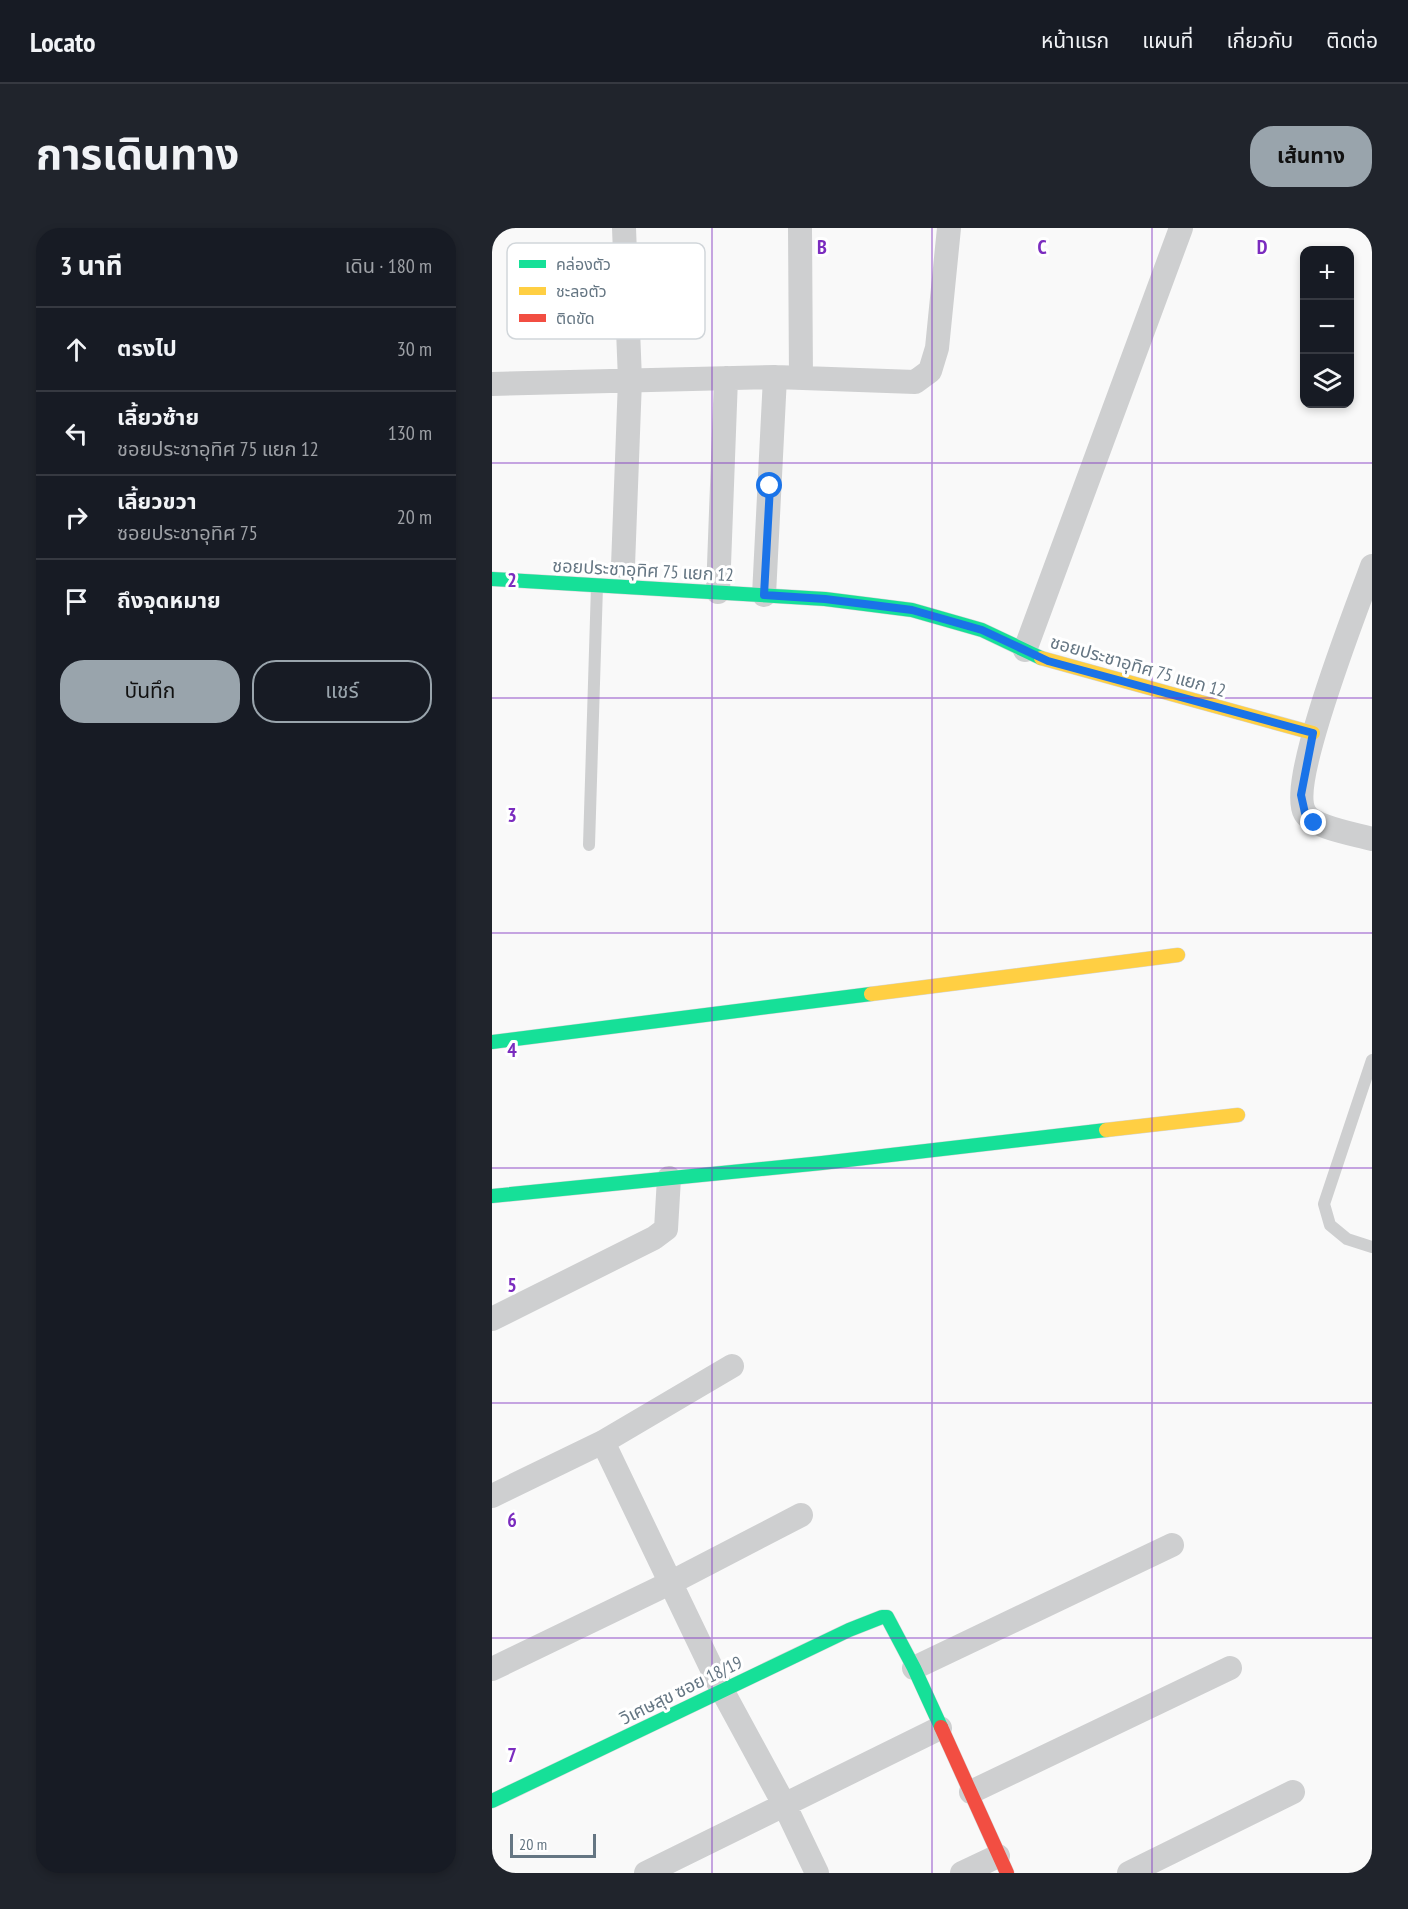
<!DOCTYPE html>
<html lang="th">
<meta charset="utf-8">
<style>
body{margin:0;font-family:"PT Sans Narrow","Noto Sans Thai",sans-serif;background:#20242c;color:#f1f3f6}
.controls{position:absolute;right:18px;top:18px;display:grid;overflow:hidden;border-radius:12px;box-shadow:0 3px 9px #0003}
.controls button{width:54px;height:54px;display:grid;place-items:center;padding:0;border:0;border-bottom:2px solid #363941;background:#171b24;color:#f1f3f6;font:30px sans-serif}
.scale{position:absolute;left:18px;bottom:15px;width:86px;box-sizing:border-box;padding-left:6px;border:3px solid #657683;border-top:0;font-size:16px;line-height:21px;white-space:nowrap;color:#657683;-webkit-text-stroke:4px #fff;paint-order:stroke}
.stop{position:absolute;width:18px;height:18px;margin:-14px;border:4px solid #1a73e8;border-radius:50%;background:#fff}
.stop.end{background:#1a73e8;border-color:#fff;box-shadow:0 2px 6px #0008}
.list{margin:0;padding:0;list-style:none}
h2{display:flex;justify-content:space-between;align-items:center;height:78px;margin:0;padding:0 24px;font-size:26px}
h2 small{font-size:20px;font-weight:400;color:#9ea1a6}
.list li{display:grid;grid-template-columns:39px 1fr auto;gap:18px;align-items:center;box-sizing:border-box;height:84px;padding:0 24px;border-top:2px solid #363941}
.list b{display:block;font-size:22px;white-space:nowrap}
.list p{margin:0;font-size:20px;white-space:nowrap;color:#9ea1a6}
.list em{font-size:20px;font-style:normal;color:#9ea1a6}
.actions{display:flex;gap:12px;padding:18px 24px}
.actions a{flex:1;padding:14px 0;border:2px solid #99a4ac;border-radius:24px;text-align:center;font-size:21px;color:#99a4ac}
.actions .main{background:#99a4ac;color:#111}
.icon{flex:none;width:33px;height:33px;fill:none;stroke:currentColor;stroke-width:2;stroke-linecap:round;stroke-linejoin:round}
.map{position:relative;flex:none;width:880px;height:1645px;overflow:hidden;border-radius:24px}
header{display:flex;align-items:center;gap:36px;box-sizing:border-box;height:84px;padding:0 30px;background:#171b24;border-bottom:2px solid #363941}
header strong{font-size:28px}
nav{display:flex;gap:33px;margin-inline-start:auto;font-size:21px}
.intro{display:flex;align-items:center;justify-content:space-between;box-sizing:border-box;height:144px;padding:0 36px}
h1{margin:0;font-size:42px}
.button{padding:15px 27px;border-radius:24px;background:#99a4ac;color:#111;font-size:21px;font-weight:700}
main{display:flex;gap:36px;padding:0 36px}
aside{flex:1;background:#171b24;border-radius:24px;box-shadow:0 3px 9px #0003}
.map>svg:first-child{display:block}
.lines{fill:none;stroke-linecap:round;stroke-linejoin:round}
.fast-casing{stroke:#d5d6d7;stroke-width:15}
.slow-casing{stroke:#d5d6d7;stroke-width:15}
.jam-casing{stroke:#d5d6d7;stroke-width:15}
.lane{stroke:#cecfd0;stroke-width:12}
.street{stroke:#cecfd0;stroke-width:24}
.fast{stroke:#16e098;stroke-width:14}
.slow{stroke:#ffcf43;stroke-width:14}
.jam{stroke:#f24e42;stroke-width:14}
.route{stroke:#1a73e8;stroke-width:8}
.grid{fill:none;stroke:#7b2cbf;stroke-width:1.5;stroke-opacity:0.55}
.labels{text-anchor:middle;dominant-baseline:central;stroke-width:6;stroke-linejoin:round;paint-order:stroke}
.street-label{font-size:18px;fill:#657683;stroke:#fff}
.key{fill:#fff;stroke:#d1d6da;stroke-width:1.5}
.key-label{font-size:16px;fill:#657683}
.grid-label{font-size:20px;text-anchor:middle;font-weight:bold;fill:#7b2cbf;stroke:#fff;stroke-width:6;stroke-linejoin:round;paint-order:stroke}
</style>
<header>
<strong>Locato</strong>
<nav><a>หน้าแรก</a><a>แผนที่</a><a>เกี่ยวกับ</a><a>ติดต่อ</a></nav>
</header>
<div class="intro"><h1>การเดินทาง</h1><a class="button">เส้นทาง</a></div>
<main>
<aside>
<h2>3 นาที<small>เดิน · 180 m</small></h2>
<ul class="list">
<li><svg class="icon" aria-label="ahead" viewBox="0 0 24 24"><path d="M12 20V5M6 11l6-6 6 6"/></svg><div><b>ตรงไป</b></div><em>30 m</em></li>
<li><svg class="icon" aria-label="left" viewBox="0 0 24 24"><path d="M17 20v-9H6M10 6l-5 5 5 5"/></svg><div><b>เลี้ยวซ้าย</b><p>ชอยประชาอุทิศ 75 แยก 12</p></div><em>130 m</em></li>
<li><svg class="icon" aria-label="right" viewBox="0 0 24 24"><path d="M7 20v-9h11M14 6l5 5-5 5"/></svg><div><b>เลี้ยวขวา</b><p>ซอยประชาอุทิศ 75</p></div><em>20 m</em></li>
<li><svg class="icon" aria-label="arrive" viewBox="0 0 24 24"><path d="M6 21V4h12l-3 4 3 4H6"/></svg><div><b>ถึงจุดหมาย</b></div></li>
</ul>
<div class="actions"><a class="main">บันทึก</a><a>แชร์</a></div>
</aside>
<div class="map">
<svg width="880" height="1645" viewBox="0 0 880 1645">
<rect width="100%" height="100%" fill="#f9f9f9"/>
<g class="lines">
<g class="fast-casing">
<path id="fast" d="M0,351L333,371L420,382L490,402L549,430
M0,814L379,766
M0,968L330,935L614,902
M0,1573L357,1402L390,1389H395L422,1440L449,1499"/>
</g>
<g class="slow-casing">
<path id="slow" d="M549,430L821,505
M379,766L686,727
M614,902L746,887"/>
</g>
<g class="jam-casing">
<path id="jam" d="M449,1499L515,1645"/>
</g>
<path class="lane" d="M97,617L105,358
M880,832L832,976L838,997L855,1011L880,1019"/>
<path class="street" d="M308,0L309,150
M0,156L283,149L423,154L438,143L445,120L457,0
M131,338L138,152L132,0
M880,338C866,377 795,555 813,585C822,600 863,606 880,611
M226,364L234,150
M272,367L283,149
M533,422L689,0
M0,1091L162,1010L174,1001L177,950
M111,1214L230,1462L293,1578L325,1645
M0,1268L111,1214L240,1138
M422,1440L680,1317
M0,1441L180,1354L309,1287
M479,1564L738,1440
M154,1645L448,1500
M470,1645L506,1628
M637,1645L801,1564"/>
<use href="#fast" class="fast"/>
<use href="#slow" class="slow"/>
<use href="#jam" class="jam"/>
</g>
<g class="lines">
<path class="route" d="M278,258L272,367L333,371L420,382L490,402L556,433L821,505L809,567L813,585L822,595"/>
</g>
<path class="grid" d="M220,0V1645M440,0V1645M660,0V1645M0,235H880M0,470H880M0,705H880M0,940H880M0,1175H880M0,1410H880"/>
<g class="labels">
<g class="street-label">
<text transform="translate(151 342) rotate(3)">ชอยประชาอุทิศ 75 แยก 12</text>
<text transform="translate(646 438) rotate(16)">ชอยประชาอุทิศ 75 แยก 12</text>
<text transform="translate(189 1462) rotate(-26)">วิเศษสุข ซอย 18/19</text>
</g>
</g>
<rect x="15" y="15" width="198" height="96" rx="9" class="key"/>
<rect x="27" y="32" width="27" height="8" fill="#16e098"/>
<rect x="27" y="59" width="27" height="8" fill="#ffcf43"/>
<rect x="27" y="86" width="27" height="8" fill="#f24e42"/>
<g class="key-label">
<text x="64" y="42">คล่องตัว</text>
<text x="64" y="69">ชะลอตัว</text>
<text x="64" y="96">ติดขัด</text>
</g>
<g class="grid-label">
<text x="330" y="26">B</text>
<text x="550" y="26">C</text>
<text x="770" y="26">D</text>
<text x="20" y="359">2</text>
<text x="20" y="594">3</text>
<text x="20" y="829">4</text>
<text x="20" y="1064">5</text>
<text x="20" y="1299">6</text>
<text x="20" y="1534">7</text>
</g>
</svg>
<div class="controls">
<button>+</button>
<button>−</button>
<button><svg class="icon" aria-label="layers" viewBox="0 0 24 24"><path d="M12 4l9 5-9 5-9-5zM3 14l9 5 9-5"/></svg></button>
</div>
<div class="scale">20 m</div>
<div class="stop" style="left:278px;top:258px"></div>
<div class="stop end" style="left:822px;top:595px"></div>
</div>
</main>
